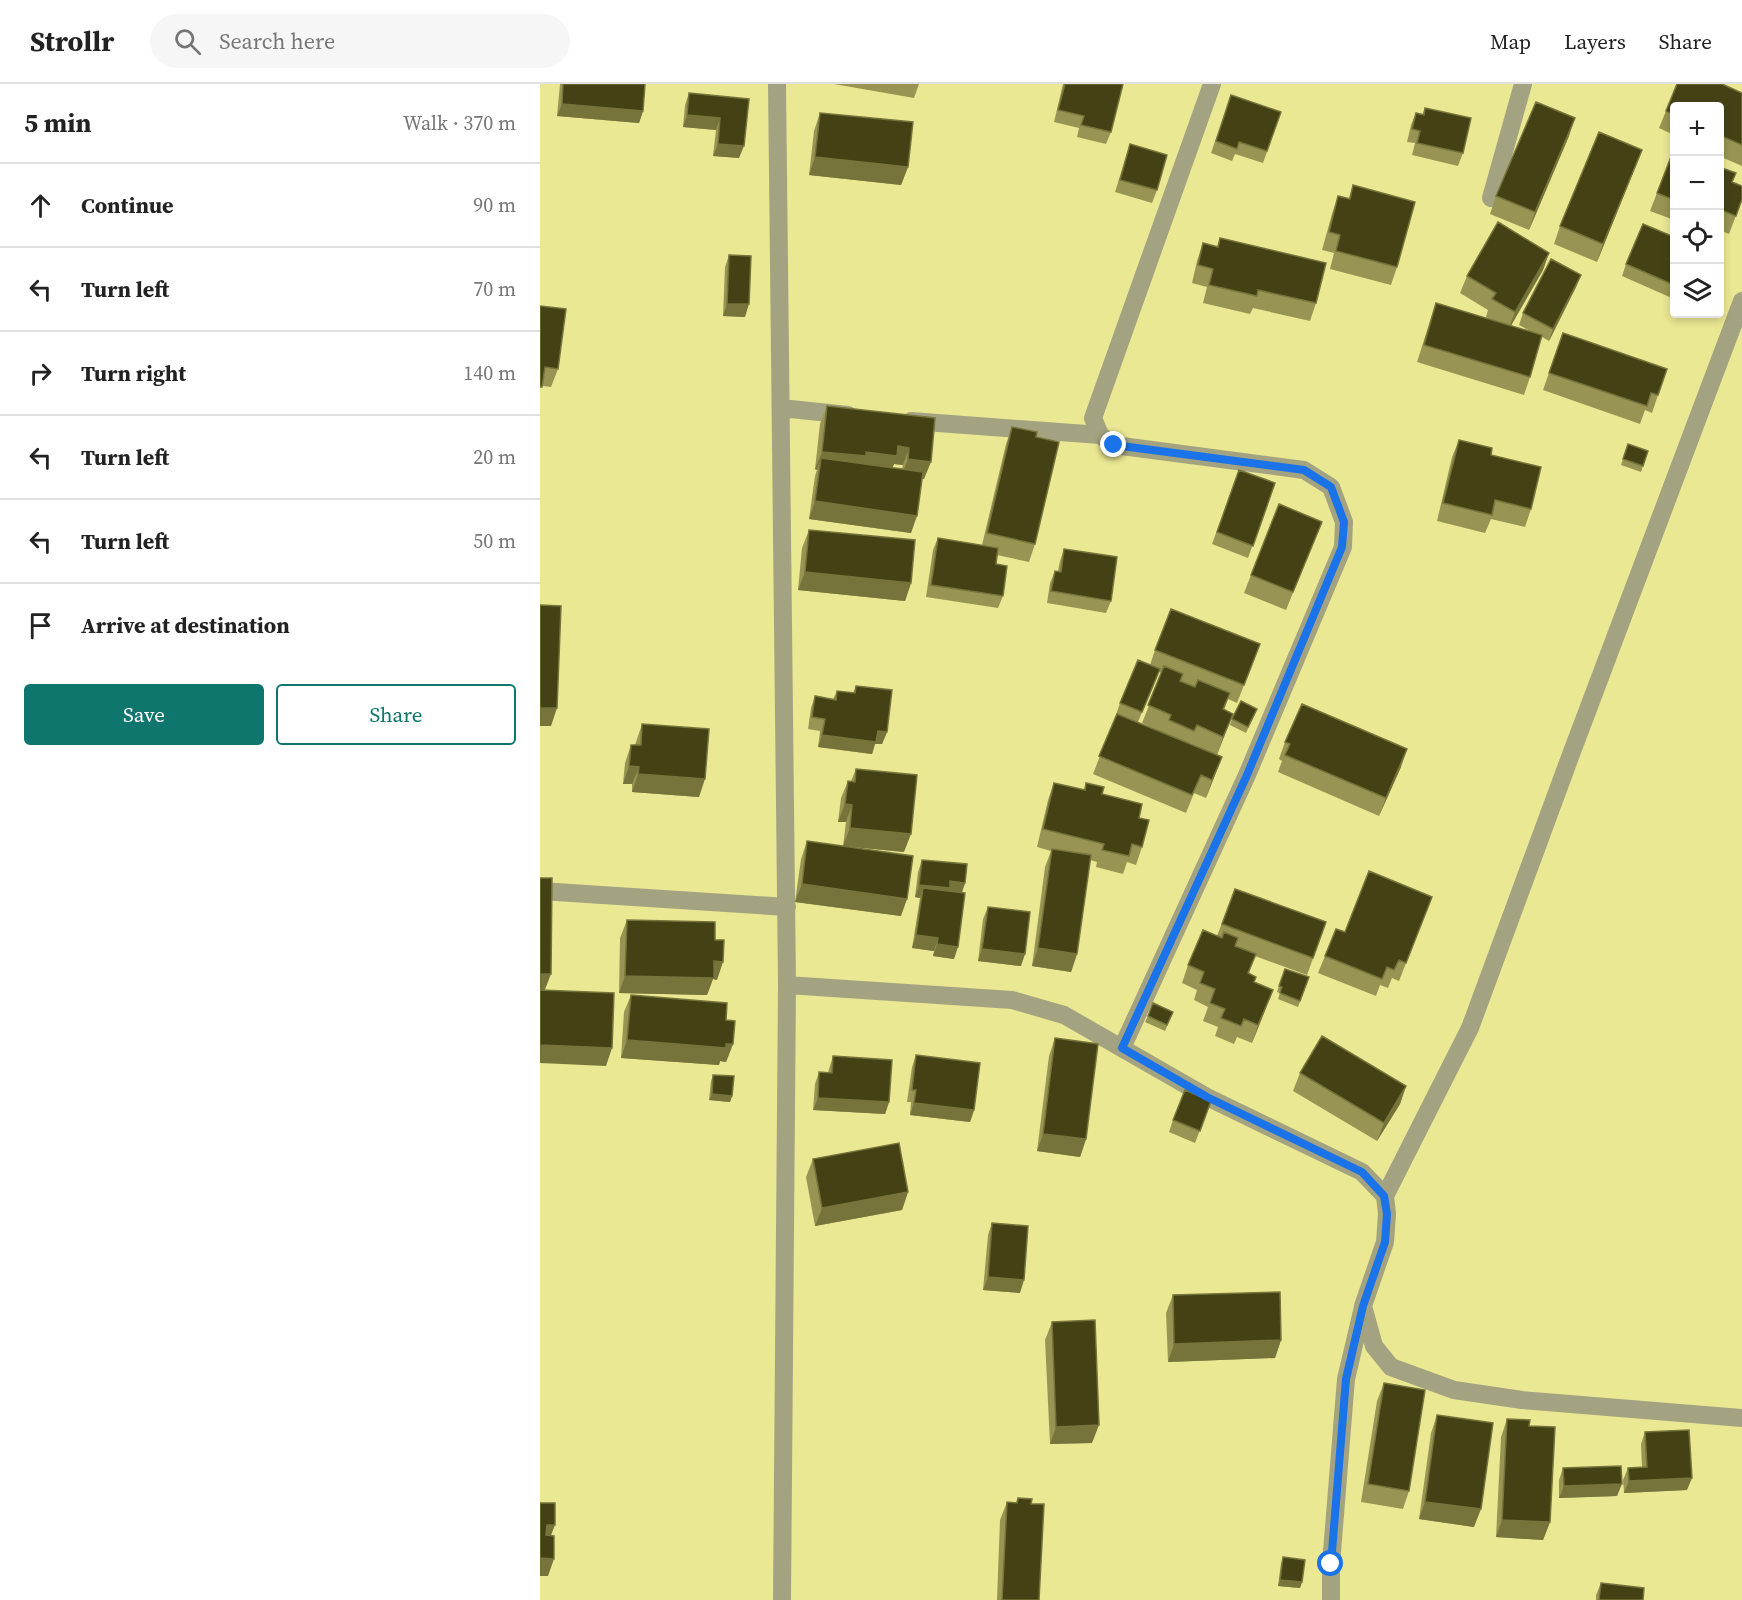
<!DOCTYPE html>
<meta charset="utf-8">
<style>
body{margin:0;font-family:"Source Serif 4",serif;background:#f6f6f6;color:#222}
.controls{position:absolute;right:18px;top:18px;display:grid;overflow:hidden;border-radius:6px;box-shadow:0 3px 9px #0003}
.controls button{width:54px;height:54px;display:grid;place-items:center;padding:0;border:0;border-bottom:2px solid #e0e0e0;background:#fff;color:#222;font:30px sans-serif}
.stop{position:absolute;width:18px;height:18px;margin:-14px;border:4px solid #1a73e8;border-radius:50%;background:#fff}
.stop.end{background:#1a73e8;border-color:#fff;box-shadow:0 2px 6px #0008}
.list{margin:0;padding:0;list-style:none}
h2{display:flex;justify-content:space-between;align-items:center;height:78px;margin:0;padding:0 24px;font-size:26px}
h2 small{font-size:20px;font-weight:400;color:#767676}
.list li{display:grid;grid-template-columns:39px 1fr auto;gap:18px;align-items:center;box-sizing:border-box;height:84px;padding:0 24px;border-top:2px solid #e0e0e0}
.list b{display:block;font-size:22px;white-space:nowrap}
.list em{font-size:20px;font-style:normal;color:#767676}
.actions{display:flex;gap:12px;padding:18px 24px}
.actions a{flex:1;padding:14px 0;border:2px solid #0f766e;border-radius:6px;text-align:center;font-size:21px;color:#0f766e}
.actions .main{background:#0f766e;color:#fff}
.icon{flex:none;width:33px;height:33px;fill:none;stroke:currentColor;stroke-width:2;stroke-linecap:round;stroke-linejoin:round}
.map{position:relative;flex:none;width:1202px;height:1516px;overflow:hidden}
header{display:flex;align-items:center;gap:36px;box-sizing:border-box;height:84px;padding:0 30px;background:#fff;border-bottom:2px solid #e0e0e0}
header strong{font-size:28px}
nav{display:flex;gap:33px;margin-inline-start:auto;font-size:21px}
.search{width:420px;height:54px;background:#f6f6f6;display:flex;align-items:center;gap:15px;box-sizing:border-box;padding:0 21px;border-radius:33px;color:#767676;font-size:22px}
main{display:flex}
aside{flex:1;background:#fff}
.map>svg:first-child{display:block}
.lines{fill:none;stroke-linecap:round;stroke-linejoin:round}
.minor{stroke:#a4a381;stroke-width:18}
.wall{fill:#989554;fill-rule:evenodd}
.shaded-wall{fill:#76743b}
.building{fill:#444215;stroke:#76743b;stroke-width:1.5}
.route{stroke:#1a73e8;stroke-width:8}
</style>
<header>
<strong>Strollr</strong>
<div class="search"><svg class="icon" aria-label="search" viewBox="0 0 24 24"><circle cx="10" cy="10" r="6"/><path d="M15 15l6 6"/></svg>Search here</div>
<nav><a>Map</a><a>Layers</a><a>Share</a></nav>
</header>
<main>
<aside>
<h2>5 min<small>Walk · 370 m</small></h2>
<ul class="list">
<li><svg class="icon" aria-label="ahead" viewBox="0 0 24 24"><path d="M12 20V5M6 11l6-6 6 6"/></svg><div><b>Continue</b></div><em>90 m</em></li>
<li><svg class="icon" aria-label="left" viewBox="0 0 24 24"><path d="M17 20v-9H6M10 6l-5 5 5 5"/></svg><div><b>Turn left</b></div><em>70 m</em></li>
<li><svg class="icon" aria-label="right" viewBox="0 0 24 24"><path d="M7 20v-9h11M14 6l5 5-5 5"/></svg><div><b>Turn right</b></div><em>140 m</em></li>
<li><svg class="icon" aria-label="left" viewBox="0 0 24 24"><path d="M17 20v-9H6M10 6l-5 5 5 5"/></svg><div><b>Turn left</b></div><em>20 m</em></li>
<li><svg class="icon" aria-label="left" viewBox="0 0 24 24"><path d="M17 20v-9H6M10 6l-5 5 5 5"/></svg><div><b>Turn left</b></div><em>50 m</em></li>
<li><svg class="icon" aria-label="arrive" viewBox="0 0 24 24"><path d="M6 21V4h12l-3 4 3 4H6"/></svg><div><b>Arrive at destination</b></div></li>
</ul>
<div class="actions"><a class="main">Save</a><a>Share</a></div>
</aside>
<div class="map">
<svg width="1202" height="1516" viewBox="0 0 1202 1516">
<rect width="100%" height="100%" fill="#ebe893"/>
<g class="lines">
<path class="minor" d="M237,0L247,901L242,1516
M951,114L983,0
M241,324L308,331
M371,337L560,351
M0,807L247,823
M247,901L472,916L524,931L667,1013L822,1088L845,1112L847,1130L845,1158L823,1222L834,1262L851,1283L914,1306L982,1316L1202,1334
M582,964L707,691L803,463L804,438L791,403L764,386L574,361L560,351L553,334L672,0
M845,1112L930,944L1030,673L1202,217
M791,1516V1480L806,1295L823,1223"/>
</g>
<path class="wall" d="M20,0H105L103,27L99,39L17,32Z
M294,0H379L374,14Z
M523,0H583L571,48L566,60L537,53L539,44L514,38Z
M1137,0H1182L1202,9V82L1179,72V22H1134V51L1119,44L1126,27Z
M149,9L209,15L199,74L173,72L176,46L143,43L145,21Z
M691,11L741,28L723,79L695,70L692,77L671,69Z
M885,24L923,69L918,82L872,71L875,59L867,58L871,41L876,29L882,31Z
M280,29L368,83L361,101L269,91L274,47Z
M1029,52L989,146L950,130L956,112Z
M590,60L617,106L612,119L575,108Z
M1134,65V136L1110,127Z
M1102,66L1057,178L1014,160L1020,142Z
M1179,83L1193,99L1202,116L1189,150L1179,146Z
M813,101L857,183L851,201L790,185L794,169L782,166L792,130L798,112L809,114Z
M1134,153V215L1082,192L1086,180Z
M680,154L776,219L770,237L713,224L710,230L663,219L667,203L652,199L657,177L663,159L677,163Z
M1009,169L1003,186L971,242L990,247L979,241L983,229L1041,191L1036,203L1009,257L1002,253L990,293L984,311L877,278L890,237L896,219L951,236L946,233L948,226L920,209L927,192Z
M189,171L205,233L183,232L185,183Z
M0,222L18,285L11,303L3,302Z
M1023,249L1118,311L1112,329L1105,326L1100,340L1003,306Z
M287,322L395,334L384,395H382L371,449L269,435L275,392L277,386L275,385L280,340ZM354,380L363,381L362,385L352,384Z
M472,343L496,353L495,460L489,478L457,471L456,480L463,512L458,524L386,513L393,466L398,454L442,461L466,360Z
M919,356L951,371L991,425L985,443L951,435L945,449L897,437L912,373Z
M1088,360L1108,367L1101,388L1081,381Z
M699,386L735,399L708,474L672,460Z
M269,446L371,499L365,517L258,506L262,464Z
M775,455L746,526L704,509L711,491Z
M524,465L571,517L566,529L507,519L510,499L515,487H518L520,477Z
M615,566L713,578L697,619L688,615L684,626L693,630L677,671L650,659V660L682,673L666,714L654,709L646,729L553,690L576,631L580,619L610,581ZM619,588L622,589L602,639L624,649L598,638Z
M316,602L347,648L342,660H335L332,670L278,663L280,647L268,645L271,624L275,612L293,615L297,607L313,609Z
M717,625L706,649L690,641L692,635Z
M102,640L159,713L92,708V700H83L85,679L91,661H95Z
M745,658L861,683L839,732L738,688L742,677L739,675Z
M316,685L364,768L303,762L306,738H298L301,714L308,697H311Z
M514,699L544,706L546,699L599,734L602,763L596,781L587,778L583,790L556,783L557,778L550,776L537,870L531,888L492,882L505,783L511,767L497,763L508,716Z
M267,757L361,832L255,818L261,775Z
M382,776L425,799L422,808L414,875L393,872L394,867L372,864L380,814L375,813L378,788Z
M695,805L786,838L767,891L715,872L709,889L714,898L726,924L712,959L697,953L694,960L675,952L678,943L663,937L668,923L654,916L657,906L642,899L648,881L677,852Z
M892,813L859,897L852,894L848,904L840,901L836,912L778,889L785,872L805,848Z
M448,823L481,882L438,877L443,835Z
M87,836L177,896L173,895L167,911L79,909L80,854Z
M745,885L769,893L758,923L738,915L740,909L737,908Z
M91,911L193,960L186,978L180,977L179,981L81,974L84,928Z
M633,928L625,947L605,938L608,932Z
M515,954L546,1055L540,1073L497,1067L509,972Z
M376,971L434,1026L430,1038L370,1031L371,1018H367L372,983Z
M293,972L349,1018L345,1030L273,1026L275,1000L279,988L288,989L289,985Z
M760,989L866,1002L860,1020L837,1057L753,1007Z
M173,991L192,1012L190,1018L169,1016L171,997Z
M671,1017L655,1059L629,1048L633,1036Z
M273,1075L368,1108L362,1126L275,1142L266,1093Z
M452,1139L480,1209L443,1206L448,1151Z
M633,1211L741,1256L735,1274L628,1278L626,1229Z
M512,1238L552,1359L510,1360L505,1256Z
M844,1299L869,1407L863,1425L821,1418L837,1317Z
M897,1331L934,1443L879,1435L891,1349Z
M967,1335L989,1342L1010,1438L1003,1456L956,1453L961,1353Z
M1105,1348L1147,1406L1084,1409L1083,1396L1088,1384H1102L1101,1360Z
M1023,1384L1077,1412L1019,1414V1396Z
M478,1414L491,1420L499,1516H457L460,1436L467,1418L476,1419Z
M743,1473L762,1498L760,1504L738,1502L741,1479Z
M1061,1499L1103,1516H1056V1511Z"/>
<path class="shaded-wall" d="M22,20L103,27L99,39L17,32Z
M147,31L180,34L176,46L143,43Z
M1035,34L1029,52L989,146L995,128Z
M178,60L204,62L199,74L173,72Z
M1102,66L1095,84L1057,178L1063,160Z
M275,73L368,83L361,101L269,91Z
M1009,169L1003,186L968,246L975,228Z
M1041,191L1036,203L1009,257L1013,245Z
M187,220H209L205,233L183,232Z
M358,362L369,364L363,381L354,380L350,390L281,374L277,386L275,385L282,368Z
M368,375L391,378L384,395L361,393Z
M275,417L377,432L371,449L269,435Z
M265,488L371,499L365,517L258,506Z
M0,624H17L11,642H0Z
M693,630L686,647L677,671L683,653Z
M338,647L347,648L342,660H335L332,670L278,663L282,651Z
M867,665L861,683L839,732L846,714Z
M682,673L675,691L666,714L672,696Z
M89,682L99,683L92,700H83Z
M98,690L165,695L159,713L92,708Z
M305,720L312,721L306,738H298Z
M310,744L371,750L364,768L303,762Z
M410,797L425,799L421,811L383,804L380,814L375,813L379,801Z
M262,800L367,815L361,832L255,818Z
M376,851L398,854L394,867L372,864Z
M397,860L418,863L414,875L393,872Z
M498,864L537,870L531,888L492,882Z
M442,865L485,870L481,882L438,877Z
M174,877L183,878L177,896L173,895L167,911L79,909L85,892Z
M0,890H11L4,908H0Z
M733,906L726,924L712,959L718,941Z
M87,956L186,960H193L186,978L180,977L179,981L81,974Z
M0,961L72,964L66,982L0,979Z
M866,1002L860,1020L837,1057L844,1039Z
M172,1010L192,1012L190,1018L169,1016Z
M278,1014L349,1018L345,1030L273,1026Z
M374,1019L434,1026L430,1038L370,1031Z
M503,1050L546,1055L540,1073L497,1067Z
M368,1108L362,1126L275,1142L282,1124Z
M448,1193L484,1196L480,1209L443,1206Z
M741,1256L735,1274L628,1278L634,1260Z
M559,1341L552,1359L510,1360L516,1343Z
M1152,1394L1147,1406L1084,1409L1089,1397Z
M1082,1400L1077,1412L1019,1414L1024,1402Z
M885,1418L941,1425L934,1443L879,1435Z
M962,1436L1010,1438L1003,1456L956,1453Z
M7,1441H15L8,1459H0Z
M0,1474L14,1475L8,1492H0Z
M740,1496L762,1498L760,1504L738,1502Z"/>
<path class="building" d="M23,0H105L103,27L22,20Z
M525,0H583L571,48L541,41L544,32L518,26Z
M1137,0H1182L1202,9V61L1179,51V22H1134V31L1126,27Z
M149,9L209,15L204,62L178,60L180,34L147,31Z
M691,11L741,28L727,67L699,58L697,65L676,57Z
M996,18L1035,34L995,128L956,112Z
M885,24L931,34L923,69L877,59L880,47L872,45L876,29L884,31Z
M280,29L373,38L368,83L275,73Z
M1059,48L1102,66L1063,160L1020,142Z
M590,60L627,71L617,106L580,96Z
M1134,65V116L1117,109Z
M1179,83L1196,89L1192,98L1202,102V115L1196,132L1181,126L1179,131Z
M813,101L875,118L857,183L796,167L800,151L789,148L798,112L810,115Z
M958,138L1009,169L975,228L952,215L956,209L927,192Z
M1103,140L1134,153V201L1086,180Z
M680,154L786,179L776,219L718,206L717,212L669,201L673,185L658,181L663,159L678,163Z
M189,171L211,172L209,220H187Z
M1011,175L1041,191L1013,245L983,229Z
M896,219L1002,251L990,293L884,261Z
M0,222L26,225L18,285L5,283L2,303H0Z
M1023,249L1127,285L1118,311L1111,309L1107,322L1009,289Z
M287,322L395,334L391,378L368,375L369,364L358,362L357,372L326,368V372L282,368Z
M472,343L497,348L496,353L519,358L495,460L447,449Z
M919,356L952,364L951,371L1001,383L991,425L955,416L952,431L903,419Z
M1088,360L1108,367L1103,382L1083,375Z
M281,374L383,388L377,432L275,417Z
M699,386L735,399L713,462L677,448Z
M739,420L782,438L753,508L711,491Z
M269,446L375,456L371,499L265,488Z
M398,454L458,464L456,480L467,482L463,512L391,501Z
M524,465L577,473L571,517L511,507L515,487L521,488Z
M0,521L21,522L17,624H0Z
M631,525L720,560L704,601L615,566Z
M598,576L620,585L602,628L580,619Z
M624,582L643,590L640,597L655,603L658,596L690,609L683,625L693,630L683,653L657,641L654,647L629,636L631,631L608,621Z
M316,602L352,606L347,648L338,647L336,658L282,651L285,635L272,633L275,612L296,616L297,607L315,609Z
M701,617L717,625L708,643L692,635Z
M762,620L867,665L846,714L745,671L750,660L745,658Z
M577,630L682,673L672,696L661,691L652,711L559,672Z
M102,640L169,645L165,695L98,690L99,683L89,682L91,661H101Z
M316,685L377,691L371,750L310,744L312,721L305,720L308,697L315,698Z
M514,699L545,706L546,699L564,703L562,710L602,720L599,734L609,736L602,763L592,760L589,772L562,766L564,760L503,745Z
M267,757L373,772L367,815L262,800Z
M512,765L551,771L537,870L498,864Z
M382,776L427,780L425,799L410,797V804L379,801Z
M829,787L892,813L866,879L859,876L854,886L847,883L842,895L785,872L796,845L805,848Z
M0,794H12L11,890H0Z
M383,804L425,809L418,863L397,860L398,854L376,851Z
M695,805L786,838L773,874L682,840Z
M448,823L490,828L485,870L442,865Z
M87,836L175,838V856H184L183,878L174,877V894L85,892Z
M663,846L682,854L684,848L698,854L695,862L716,870L708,889L716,893L714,898L733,906L718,941L704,935L701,942L681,934L685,925L670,919L675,905L660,899L664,888L648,881Z
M745,885L769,893L760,917L740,909L742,903L739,902Z
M0,906L74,909L72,964L0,961Z
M91,911L187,919L186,936L195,937L193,960H186V964L87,956Z
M613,919L633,928L627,941L608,932Z
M782,952L866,1002L844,1039L760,989Z
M515,954L558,960L546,1055L503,1050Z
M376,971L440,979L434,1026L374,1019L376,1006H372Z
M293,972L352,976L349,1018L278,1014L279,988L292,989Z
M173,991L194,992L192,1012L172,1010Z
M645,1006L671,1017L660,1047L633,1036Z
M359,1059L368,1108L282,1124L273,1075Z
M452,1139L488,1142L484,1196L448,1193Z
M740,1208L741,1256L634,1260L633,1211Z
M555,1236L559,1341L516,1343L512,1238Z
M844,1299L885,1306L869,1407L828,1400Z
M897,1331L953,1339L941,1425L885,1418Z
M967,1335L990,1336L989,1342L1015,1343L1010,1438L962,1436Z
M1149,1346L1152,1394L1089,1397L1088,1384L1107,1383L1105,1348Z
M1081,1382L1082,1400L1024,1402L1023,1384Z
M478,1414L492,1415L491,1420H504L499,1516H462L467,1418L477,1419Z
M0,1419H15V1441H7L6,1451L14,1452V1475L0,1474Z
M743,1473L765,1476L762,1498L740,1496Z
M1061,1499L1104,1504L1103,1516H1059Z"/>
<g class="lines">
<path class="route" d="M574,361L764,386L791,403L804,438L802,463L707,691L582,964L667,1013L822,1088L844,1112L847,1130L845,1158L823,1222L806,1295L791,1480"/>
</g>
</svg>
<div class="controls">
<button>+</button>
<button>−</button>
<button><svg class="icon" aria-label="locate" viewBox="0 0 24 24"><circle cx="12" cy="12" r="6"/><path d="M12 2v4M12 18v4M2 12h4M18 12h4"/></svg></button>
<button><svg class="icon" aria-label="layers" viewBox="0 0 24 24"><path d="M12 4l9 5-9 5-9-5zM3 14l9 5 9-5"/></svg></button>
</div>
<div class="stop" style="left:791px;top:1480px"></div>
<div class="stop end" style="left:574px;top:361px"></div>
</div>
</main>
